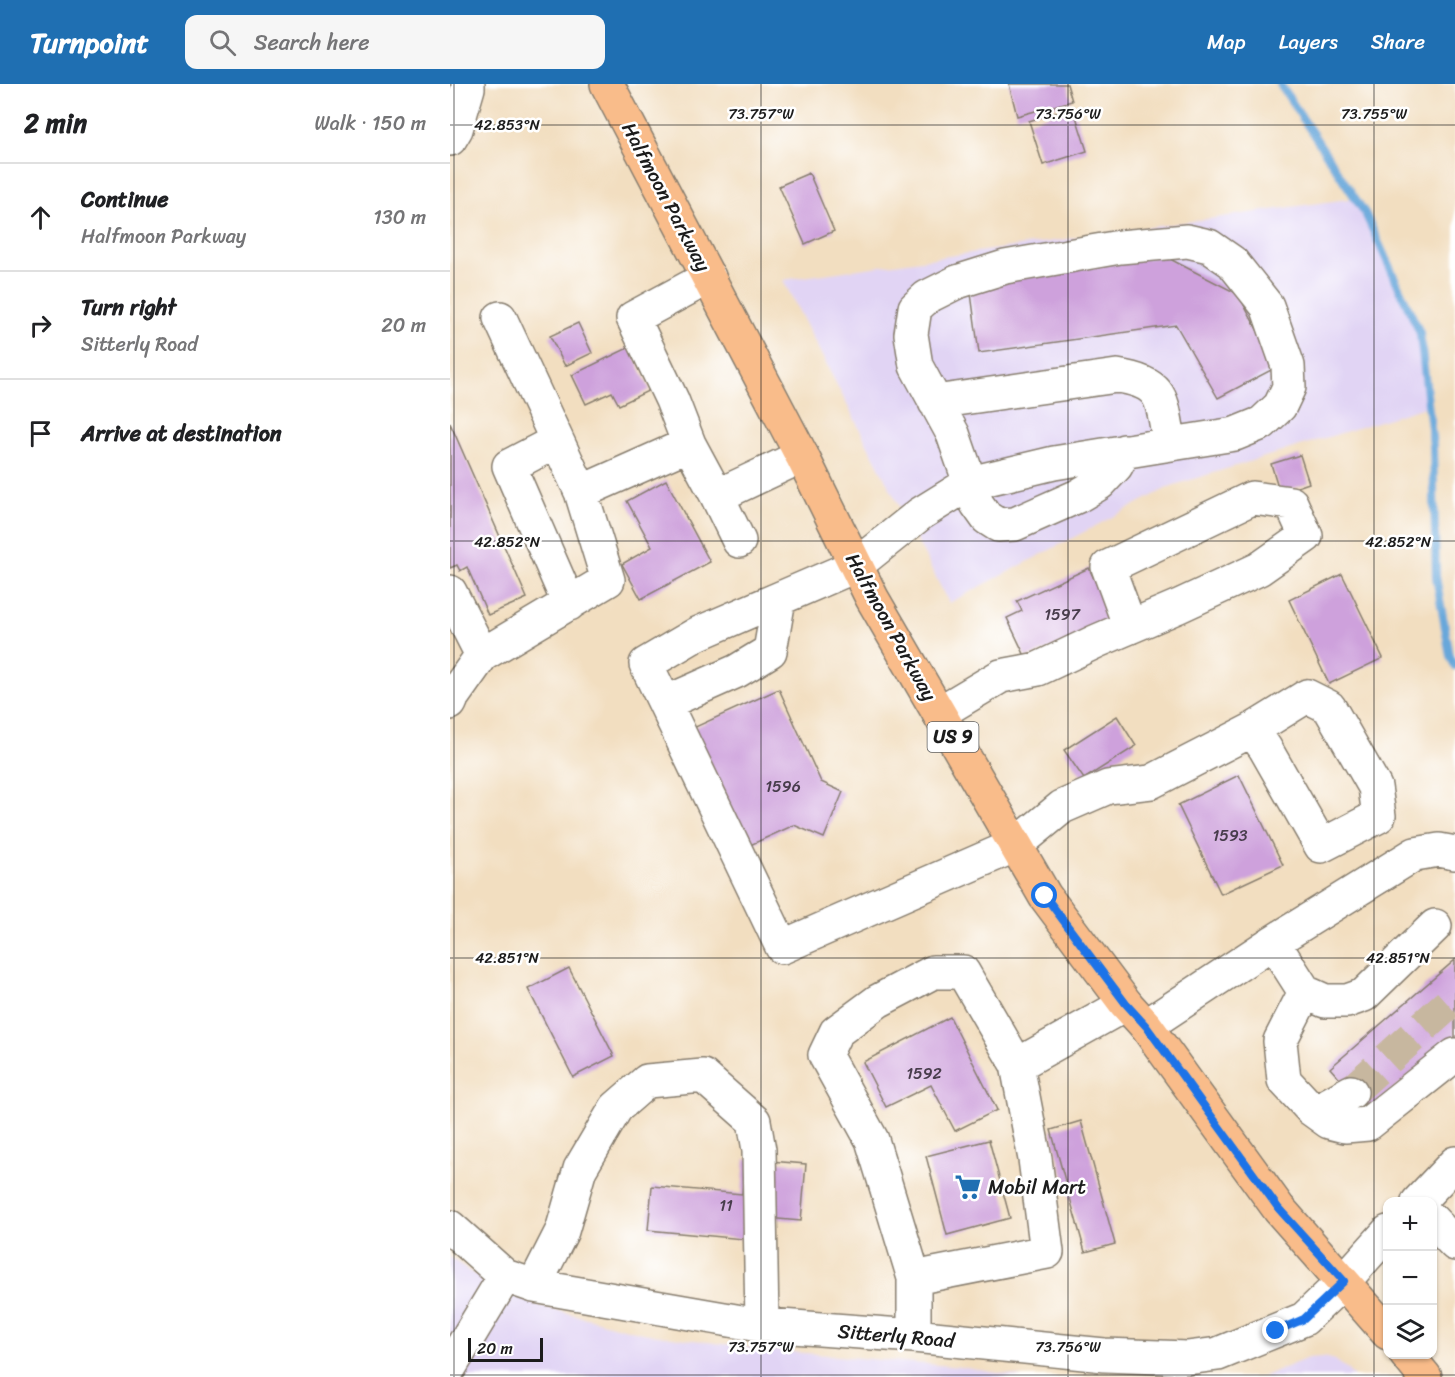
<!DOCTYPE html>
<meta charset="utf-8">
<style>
body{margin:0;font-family:Sriracha,sans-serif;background:#f6f6f6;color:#202124}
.controls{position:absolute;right:18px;bottom:18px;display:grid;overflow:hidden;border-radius:12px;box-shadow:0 2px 4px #0004}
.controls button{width:54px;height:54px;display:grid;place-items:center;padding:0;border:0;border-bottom:2px solid #e0e0e0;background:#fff;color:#202124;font:30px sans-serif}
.scale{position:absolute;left:18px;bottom:15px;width:75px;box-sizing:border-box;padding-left:6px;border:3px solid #1c1c1c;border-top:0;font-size:16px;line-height:21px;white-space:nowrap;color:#1c1c1c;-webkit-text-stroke:4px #fff;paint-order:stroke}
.stop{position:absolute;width:18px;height:18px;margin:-14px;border:4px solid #1a73e8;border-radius:50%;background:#fff}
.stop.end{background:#1a73e8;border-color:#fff;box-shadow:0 2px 6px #0008}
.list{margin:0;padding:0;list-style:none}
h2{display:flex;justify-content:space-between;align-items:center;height:78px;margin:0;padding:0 24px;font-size:26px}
h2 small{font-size:20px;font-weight:400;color:#757577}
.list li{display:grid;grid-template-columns:39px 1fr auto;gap:18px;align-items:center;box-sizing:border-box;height:108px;padding:0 24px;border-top:2px solid #e0e0e0}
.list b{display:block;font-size:22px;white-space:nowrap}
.list p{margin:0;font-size:20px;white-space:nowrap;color:#757577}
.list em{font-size:20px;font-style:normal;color:#757577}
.icon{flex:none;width:33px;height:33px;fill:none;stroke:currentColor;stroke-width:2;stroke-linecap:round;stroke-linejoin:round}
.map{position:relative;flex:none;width:1005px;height:1293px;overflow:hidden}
header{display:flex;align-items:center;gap:36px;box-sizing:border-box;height:84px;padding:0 30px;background:#1f6fb2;color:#fff}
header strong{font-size:28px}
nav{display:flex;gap:33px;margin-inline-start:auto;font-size:21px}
.search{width:420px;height:54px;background:#f6f6f6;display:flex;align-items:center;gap:15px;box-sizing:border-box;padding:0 21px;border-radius:12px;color:#757577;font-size:22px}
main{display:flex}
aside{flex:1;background:#fff}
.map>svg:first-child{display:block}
.built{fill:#e1d4f4}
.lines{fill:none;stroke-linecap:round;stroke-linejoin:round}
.stream{stroke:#67a7da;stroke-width:8}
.building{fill:#cea1dc}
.minor-tunnel{stroke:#c7b79f;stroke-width:33;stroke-dasharray:33 16;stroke-linecap:butt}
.minor-casing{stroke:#877d6e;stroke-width:36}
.major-casing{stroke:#877d6e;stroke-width:36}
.minor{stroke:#fff;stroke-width:33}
.major{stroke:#f9bc8a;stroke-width:33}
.route{stroke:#1a73e8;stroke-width:8}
.ticks{fill:none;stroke:#1c1c1c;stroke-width:1.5;stroke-opacity:0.45}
.labels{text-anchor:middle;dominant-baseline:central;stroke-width:5;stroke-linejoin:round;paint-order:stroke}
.number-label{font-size:16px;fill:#483d4c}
.shield{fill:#fff;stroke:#606060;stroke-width:1.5}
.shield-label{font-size:18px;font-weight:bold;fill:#1c1c1c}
.street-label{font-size:20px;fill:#1c1c1c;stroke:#fff}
.poi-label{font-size:20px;fill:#1c1c1c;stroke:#fff;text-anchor:start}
.ticks-label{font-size:15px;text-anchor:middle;fill:#1c1c1c;stroke:#fff;stroke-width:5;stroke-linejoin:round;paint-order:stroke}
</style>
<header>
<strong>Turnpoint</strong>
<div class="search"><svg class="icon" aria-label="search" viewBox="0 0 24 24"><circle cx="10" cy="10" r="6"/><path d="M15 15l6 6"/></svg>Search here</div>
<nav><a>Map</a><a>Layers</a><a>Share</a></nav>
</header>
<main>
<aside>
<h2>2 min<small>Walk · 150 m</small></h2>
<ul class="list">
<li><svg class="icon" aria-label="ahead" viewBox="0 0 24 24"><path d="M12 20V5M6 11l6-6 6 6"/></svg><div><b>Continue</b><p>Halfmoon Parkway</p></div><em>130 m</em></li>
<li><svg class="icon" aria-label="right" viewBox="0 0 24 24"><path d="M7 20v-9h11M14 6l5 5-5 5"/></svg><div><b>Turn right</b><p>Sitterly Road</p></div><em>20 m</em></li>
<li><svg class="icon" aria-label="arrive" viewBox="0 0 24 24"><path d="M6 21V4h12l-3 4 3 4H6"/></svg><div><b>Arrive at destination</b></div></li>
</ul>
</aside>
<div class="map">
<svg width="1005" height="1293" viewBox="0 0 1005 1293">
<rect width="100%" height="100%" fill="#fff"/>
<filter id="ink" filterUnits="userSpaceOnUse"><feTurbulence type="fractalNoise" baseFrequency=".0167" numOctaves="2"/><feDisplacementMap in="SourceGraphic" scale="12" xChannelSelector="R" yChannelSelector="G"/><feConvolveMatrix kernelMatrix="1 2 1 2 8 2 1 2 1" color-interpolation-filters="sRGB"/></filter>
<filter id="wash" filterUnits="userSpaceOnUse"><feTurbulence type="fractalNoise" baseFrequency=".008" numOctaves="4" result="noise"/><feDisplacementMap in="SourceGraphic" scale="24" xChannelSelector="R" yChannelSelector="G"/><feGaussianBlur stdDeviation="1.35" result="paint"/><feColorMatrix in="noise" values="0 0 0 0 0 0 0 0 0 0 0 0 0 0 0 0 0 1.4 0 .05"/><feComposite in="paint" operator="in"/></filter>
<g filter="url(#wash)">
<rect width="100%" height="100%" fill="#f2dec0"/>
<path class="built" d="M905,114L915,129L970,249L978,322L721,402L499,519L333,196Z
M0,1173L20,1188L84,1220L192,1249L309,1265L510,1283L573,1293H0Z
M874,1273L885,1276L896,1284L904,1293H812L858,1274Z"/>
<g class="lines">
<path class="stream" d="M830,0L915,129L970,249L983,362L986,493L1000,572L1005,582"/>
</g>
<g id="blocks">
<path class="building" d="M559,0H617L622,17L567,32Z
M623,23L637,67L593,81L579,37Z
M359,89L384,147L355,160L329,102Z
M714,172L788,210L827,283L768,314L726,241L529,269L520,202Z
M128,239L142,269L115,282L100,252Z
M180,263L200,306L169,321L162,308L136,320L122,291Z
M0,339L77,514L38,531L17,483L10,487L7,481L0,484Z
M850,371L859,399L830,409L821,380Z
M216,396L260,478L191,515L172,480L202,463L177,417Z
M639,484L665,541L576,574L557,534L572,527L567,517Z
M892,490L933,574L879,600L839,516Z
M329,605L371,698L393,708L374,754L344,741L298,762L243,644Z
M667,632L686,662L634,695L614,666Z
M789,691L833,781L771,810L728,721Z
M1005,876V953L918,1027L880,984Z
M119,884L164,972L123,993L78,905Z
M500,933L547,1026L505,1047L481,1001L436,1023L413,978Z
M631,1037L665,1160L635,1168L601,1046Z
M539,1056L560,1134L497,1151L476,1072Z
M295,1075L356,1080L351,1137L295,1132L293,1155L198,1146L202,1102L292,1110Z"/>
</g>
</g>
<g filter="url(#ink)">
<use href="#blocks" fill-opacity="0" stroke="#877d6e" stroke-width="1.5"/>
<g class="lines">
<path class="minor-tunnel" d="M901,1008L1005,914"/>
<g class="minor-casing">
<path id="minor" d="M0,55L6,45L18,4V0
M50,234L131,408L239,360L267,412L352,372
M485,318L667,292C717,299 711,318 720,360
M107,357L59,382L119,520
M239,360L222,316L183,234L259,193
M674,367L666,382L650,399L628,412L565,440L548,441L537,434L527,420L520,399L503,350L466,282L461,250L465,224L477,213L507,198L555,183L670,163L737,157L759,162L782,178L817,222L838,282L839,303L830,322L812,339L785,350L715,361L604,379L520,399L470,430L405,482L247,550L196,580L332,863L566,761L612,723L658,703L701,698L802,646L857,612L879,623L925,703L929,732L871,762L815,664L802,646
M267,412L289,457
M0,508L32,571
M0,619L3,612L32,571L158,496L131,408
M215,619L287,587L320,567L329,515
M489,629L551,592L588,585L647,557L729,522L809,485L856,452L841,419L802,414L658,483L680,543
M823,858L855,908L875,917H897L914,911L985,842
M855,908L830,957L834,996L861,1025L879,1038L895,1042L918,1040L1005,971
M696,942L823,858L965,770L989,766L1005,769
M861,1025L876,1022L901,1008
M968,1118L1005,1079
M982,1136L1005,1160
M0,1143L55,1192L84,1202L303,1240L464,1252L654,1271L737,1274L768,1270L854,1235L894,1197L938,1148
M464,1194L597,1168L585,1075L567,981
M84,1202L112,1147L130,1085L166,1024L197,997L253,992L304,1037L309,1066L312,1240
M464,1252V1194L422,1056L375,971L386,948L428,917L483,888H513L567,981L676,920
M0,1283L55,1192"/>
</g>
<g class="major-casing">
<path id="major" d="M157,0L352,372L422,514L595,812L676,920L696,942L829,1125L938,1249
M956,1270L975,1293"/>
</g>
<use href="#minor" class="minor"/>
<use href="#major" class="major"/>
</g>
</g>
<g class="lines" filter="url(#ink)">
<path class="route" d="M595,812L676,920L696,942L829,1125L894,1197L854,1235L826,1247"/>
</g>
<path class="ticks" d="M4,0V1293M311,0V1293M618,0V1293M924,0V1293M0,41H1005M0,457H1005M0,874H1005M0,1291H1005"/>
<defs>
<g id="supermarket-bare" transform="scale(2.07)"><path d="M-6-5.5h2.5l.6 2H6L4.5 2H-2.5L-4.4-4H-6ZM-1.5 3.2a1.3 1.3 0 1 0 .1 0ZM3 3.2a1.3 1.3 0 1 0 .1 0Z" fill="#1f6fb2" stroke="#fff" stroke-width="2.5" paint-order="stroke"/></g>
</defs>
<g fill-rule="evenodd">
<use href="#supermarket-bare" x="518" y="1103"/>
</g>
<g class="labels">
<g class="number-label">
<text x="612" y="530">1597</text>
<text x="333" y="702">1596</text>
<text x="780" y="751">1593</text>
<text x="474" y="989">1592</text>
<text x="276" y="1121">11</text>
</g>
<rect class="shield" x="477.5" y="638" width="51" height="30" rx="4.5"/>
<g class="shield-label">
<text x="503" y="653">US 9</text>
</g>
<g class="street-label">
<text transform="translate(216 113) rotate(62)">Halfmoon Parkway</text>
<text transform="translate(441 543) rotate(61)">Halfmoon Parkway</text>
<text transform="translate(446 1252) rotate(5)">Sitterly Road</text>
</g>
<g class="poi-label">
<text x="538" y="1103">Mobil Mart</text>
</g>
</g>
<g class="ticks-label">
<text x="311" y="35">73.757°W</text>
<text x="618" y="35">73.756°W</text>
<text x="924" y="35">73.755°W</text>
<text x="57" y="46">42.853°N</text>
<text x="57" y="463">42.852°N</text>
<text x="948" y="463">42.852°N</text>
<text x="57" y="879">42.851°N</text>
<text x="948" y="879">42.851°N</text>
<text x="311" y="1268">73.757°W</text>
<text x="618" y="1268">73.756°W</text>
</g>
</svg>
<div class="controls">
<button>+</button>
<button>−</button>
<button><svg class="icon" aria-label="layers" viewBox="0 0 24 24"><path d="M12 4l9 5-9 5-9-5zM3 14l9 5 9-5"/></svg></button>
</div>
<div class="scale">20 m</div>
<div class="stop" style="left:595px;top:812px"></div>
<div class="stop end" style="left:826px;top:1247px"></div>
</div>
</main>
